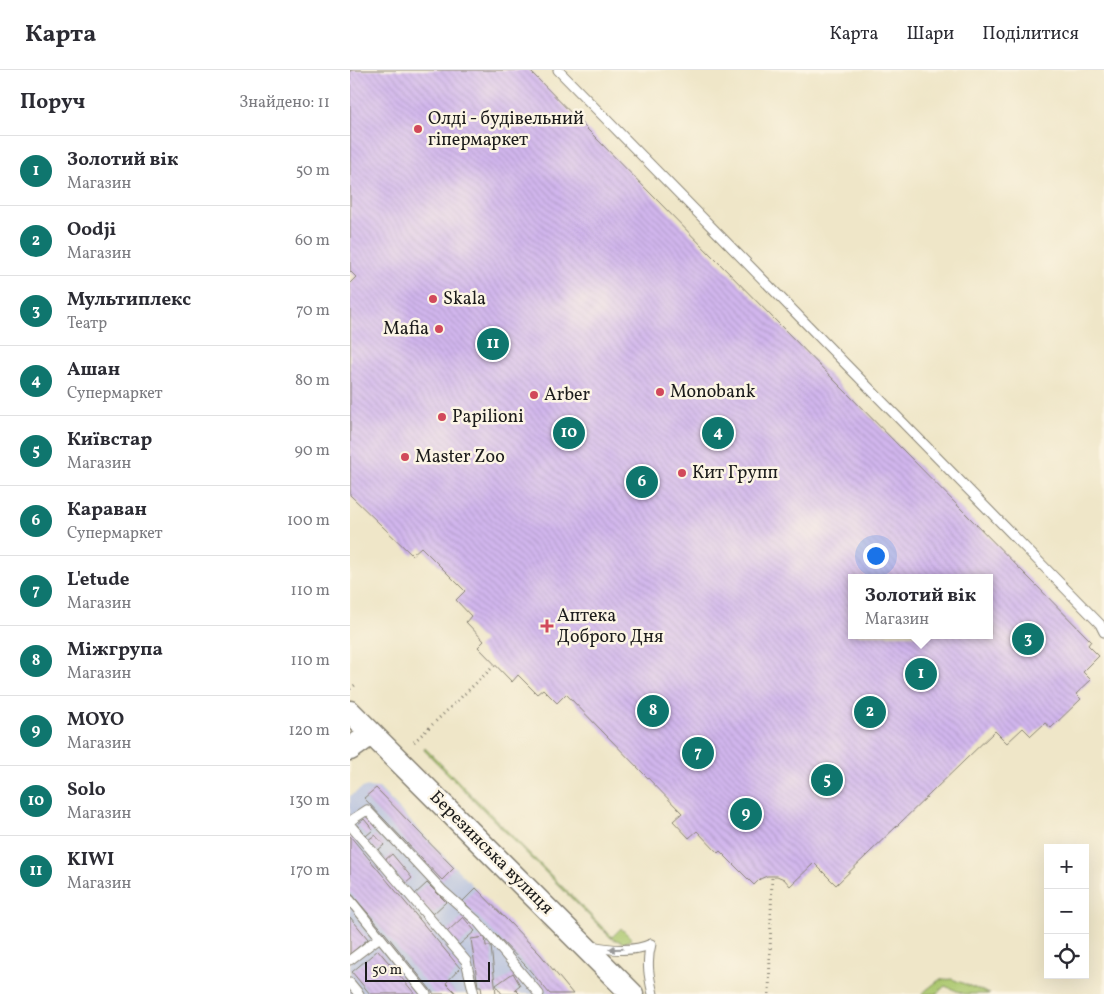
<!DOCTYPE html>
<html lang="uk">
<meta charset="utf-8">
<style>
body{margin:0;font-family:Vollkorn,serif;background:#f2f2f3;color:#2b2b33}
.controls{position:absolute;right:15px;bottom:15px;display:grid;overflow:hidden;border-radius:0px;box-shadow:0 5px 20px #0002}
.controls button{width:45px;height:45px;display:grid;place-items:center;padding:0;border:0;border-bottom:1px solid #e1e1e2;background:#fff;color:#2b2b33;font:25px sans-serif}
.scale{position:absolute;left:15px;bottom:12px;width:125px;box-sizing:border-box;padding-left:5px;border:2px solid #1c1c1c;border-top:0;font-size:14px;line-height:18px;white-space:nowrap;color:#1c1c1c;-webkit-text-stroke:4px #fcf5e5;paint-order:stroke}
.you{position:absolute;left:525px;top:485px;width:18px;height:18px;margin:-12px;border:4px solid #fff;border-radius:50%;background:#1a73e8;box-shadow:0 0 0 8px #1a73e833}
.badge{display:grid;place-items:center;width:32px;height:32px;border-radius:50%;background:#0f766e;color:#fff;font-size:16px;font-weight:700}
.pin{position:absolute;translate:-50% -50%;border:2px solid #fff;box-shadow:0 1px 5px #0006}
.popup{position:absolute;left:498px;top:504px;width:145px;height:65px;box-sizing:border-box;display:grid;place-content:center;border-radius:0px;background:#fff;filter:drop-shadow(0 1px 4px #0005);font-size:16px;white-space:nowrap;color:#7c7c81}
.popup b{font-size:19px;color:#2b2b33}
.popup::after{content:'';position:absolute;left:50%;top:100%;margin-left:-10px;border:10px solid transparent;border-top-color:#fff}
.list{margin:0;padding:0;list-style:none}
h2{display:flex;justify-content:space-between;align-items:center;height:65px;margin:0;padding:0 20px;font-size:21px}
h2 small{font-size:16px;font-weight:400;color:#7c7c81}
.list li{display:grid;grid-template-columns:32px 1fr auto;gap:15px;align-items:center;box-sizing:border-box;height:70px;padding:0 20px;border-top:1px solid #e1e1e2}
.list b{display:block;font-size:19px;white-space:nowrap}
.list p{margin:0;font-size:16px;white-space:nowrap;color:#7c7c81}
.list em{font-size:16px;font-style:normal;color:#7c7c81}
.icon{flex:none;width:28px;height:28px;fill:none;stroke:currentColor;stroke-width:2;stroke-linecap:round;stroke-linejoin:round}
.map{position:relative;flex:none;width:754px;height:924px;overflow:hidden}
header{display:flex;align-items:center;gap:30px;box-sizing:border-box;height:70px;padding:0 25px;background:#fff;border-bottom:1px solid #e1e1e2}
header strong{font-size:24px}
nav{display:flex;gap:28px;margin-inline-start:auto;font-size:18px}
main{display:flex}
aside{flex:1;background:#fff}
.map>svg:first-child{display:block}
.industrial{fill:#bac4de}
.grass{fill:#acc86f;stroke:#647246}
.building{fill:url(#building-back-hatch);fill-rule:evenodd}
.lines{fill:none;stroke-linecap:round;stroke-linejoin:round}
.service-casing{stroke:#868172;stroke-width:11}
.tertiary-casing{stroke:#868172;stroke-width:25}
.path{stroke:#868172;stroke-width:3;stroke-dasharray:1 4;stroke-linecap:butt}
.service{stroke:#fff;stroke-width:9}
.tertiary{stroke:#fff;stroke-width:22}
.oneway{fill:#999}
.poi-dot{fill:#d1495b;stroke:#fcf5e5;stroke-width:2}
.labels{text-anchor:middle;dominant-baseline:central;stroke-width:5;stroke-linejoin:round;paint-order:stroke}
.poi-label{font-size:18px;fill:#1c1c1c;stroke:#fcf5e5;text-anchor:start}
.street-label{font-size:18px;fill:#1c1c1c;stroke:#fcf5e5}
</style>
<header>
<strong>Карта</strong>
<nav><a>Карта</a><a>Шари</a><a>Поділитися</a></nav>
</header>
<main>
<aside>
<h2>Поруч<small>Знайдено: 11</small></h2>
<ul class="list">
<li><span class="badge">1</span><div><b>Золотий вік</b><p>Магазин</p></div><em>50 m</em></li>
<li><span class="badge">2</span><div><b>Oodji</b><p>Магазин</p></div><em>60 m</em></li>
<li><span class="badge">3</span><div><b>Мультиплекс</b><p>Театр</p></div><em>70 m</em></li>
<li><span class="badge">4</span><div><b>Ашан</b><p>Супермаркет</p></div><em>80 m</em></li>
<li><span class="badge">5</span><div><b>Київстар</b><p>Магазин</p></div><em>90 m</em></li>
<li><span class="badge">6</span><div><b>Караван</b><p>Супермаркет</p></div><em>100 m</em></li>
<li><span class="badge">7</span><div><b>L'etude</b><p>Магазин</p></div><em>110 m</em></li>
<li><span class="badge">8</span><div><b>Міжгрупа</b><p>Магазин</p></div><em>110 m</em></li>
<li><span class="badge">9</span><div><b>MOYO</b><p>Магазин</p></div><em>120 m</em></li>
<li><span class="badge">10</span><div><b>Solo</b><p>Магазин</p></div><em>130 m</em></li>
<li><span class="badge">11</span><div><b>KIWI</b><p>Магазин</p></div><em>170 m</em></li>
</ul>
</aside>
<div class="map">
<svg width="754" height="924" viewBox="0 0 754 924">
<defs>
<pattern id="building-back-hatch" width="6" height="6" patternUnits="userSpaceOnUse" patternTransform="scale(1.25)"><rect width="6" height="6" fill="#d1b6ed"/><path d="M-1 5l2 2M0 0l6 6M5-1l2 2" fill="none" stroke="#b39ccb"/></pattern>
</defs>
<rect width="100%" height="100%" fill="#fcf5e5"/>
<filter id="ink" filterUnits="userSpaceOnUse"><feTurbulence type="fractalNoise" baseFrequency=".02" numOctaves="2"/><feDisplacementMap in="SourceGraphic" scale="10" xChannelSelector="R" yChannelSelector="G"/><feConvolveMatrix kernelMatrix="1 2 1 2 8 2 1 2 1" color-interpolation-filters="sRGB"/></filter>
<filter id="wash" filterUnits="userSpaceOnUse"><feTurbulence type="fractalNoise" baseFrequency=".0096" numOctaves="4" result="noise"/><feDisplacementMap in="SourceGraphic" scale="20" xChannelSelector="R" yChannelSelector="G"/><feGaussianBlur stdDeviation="1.12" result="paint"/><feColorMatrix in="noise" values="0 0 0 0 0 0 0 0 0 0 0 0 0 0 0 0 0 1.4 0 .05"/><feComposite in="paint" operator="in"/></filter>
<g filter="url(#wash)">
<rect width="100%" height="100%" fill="#efe6c8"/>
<path class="industrial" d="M14,717L29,718L90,782L190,884L223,924H0V726Z"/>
<path class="grass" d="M75,678L262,867L271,858L282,869L274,873L261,868L74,680Z
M602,909L640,924H614L595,916L586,924H571L589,910Z"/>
<g id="blocks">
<path class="building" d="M0,0H179L741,571L738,575L749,586L733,602L741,610L726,624L731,629L701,658L695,653L681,666L673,658L657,673L645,661L486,815L464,793L440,816L434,809L427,806H417L410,809L404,815L370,781L368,783L347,761L339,768L323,751L332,743L216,624L207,633L193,619L187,624L168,605L162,612L128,577L134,571L116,552L121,546L106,530L115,521L71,477L62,485L0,425V213L6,207L0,201ZM502,508H640V565H502Z
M26,718L104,798L92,810L14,728Z
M14,749L23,760L16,766L7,755Z
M25,765L34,775L27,781L18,770Z
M0,766L110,898L96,913L107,924H84L35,863L0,822Z
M42,784L62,808L55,814L35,790Z
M77,813L96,832L83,844L64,825Z
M126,818L190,884L223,924H200L176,896L113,831Z
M0,847L18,869L0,884Z
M113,847L125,861L109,875L97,862Z
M135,867L136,876H141L146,924H132L131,916H128L121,869Z
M28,880L65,924H20L2,902Z
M163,903L170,915L165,919L170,924H152L146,915Z"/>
</g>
</g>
<g filter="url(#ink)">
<use href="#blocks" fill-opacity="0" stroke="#868172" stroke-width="1"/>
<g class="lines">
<g class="service-casing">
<path id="service" d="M208,0L750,554L754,562
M0,751L17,740L92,820L128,852L189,924
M0,755L116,891L124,924
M0,830L76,924
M301,874C296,892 299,907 303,924
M242,876C260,880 285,882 301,874
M0,890L30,867
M0,913L9,924"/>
</g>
<g class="tertiary-casing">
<path id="tertiary" d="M0,642L282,924
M0,679L21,664"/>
</g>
<path class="path" d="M0,619L5,615
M64,672L145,595
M419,924L422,806"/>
<use href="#service" class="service"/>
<use href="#tertiary" class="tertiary"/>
</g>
<defs><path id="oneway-solid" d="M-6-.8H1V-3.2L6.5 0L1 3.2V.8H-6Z" transform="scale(1.25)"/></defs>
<use class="oneway" href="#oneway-solid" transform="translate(266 879) rotate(178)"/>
</g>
<g class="poi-dot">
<circle cx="68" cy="59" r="5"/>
<circle cx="83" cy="229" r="5"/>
<circle cx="89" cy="259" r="5"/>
<circle cx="310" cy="322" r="5"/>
<circle cx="184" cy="325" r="5"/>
<circle cx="92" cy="347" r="5"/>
<circle cx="55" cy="387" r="5"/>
<circle cx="332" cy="403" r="5"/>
<path d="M194.5 548.5h5v5h5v5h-5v5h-5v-5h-5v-5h5z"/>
</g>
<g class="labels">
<g class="poi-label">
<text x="78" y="49">Олді - будівельний<tspan x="78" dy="21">гіпермаркет</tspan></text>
<text x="93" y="229">Skala</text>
<text x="79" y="259" text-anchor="end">Mafia</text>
<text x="320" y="322">Monobank</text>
<text x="194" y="325">Arber</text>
<text x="102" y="347">Papilioni</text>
<text x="65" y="387">Master Zoo</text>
<text x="342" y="403">Кит Групп</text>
<text x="207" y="546">Аптека<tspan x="207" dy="21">Доброго Дня</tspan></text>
</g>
<g class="street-label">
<text transform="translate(141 783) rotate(45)">Березинська вулиця</text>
</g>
</g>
</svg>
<div class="controls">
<button>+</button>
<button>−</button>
<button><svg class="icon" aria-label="locate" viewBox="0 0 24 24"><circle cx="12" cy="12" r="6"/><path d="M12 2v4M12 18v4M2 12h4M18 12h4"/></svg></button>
</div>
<div class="scale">50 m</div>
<div class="you"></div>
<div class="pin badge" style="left:571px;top:604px">1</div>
<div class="popup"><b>Золотий вік</b>Магазин</div>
<div class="pin badge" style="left:520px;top:642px">2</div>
<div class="pin badge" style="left:678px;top:569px">3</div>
<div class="pin badge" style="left:368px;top:363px">4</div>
<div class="pin badge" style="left:477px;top:710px">5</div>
<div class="pin badge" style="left:292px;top:412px">6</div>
<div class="pin badge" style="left:348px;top:683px">7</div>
<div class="pin badge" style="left:303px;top:641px">8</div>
<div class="pin badge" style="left:396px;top:744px">9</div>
<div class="pin badge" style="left:219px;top:363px">10</div>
<div class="pin badge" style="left:143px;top:274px">11</div>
</div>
</main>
